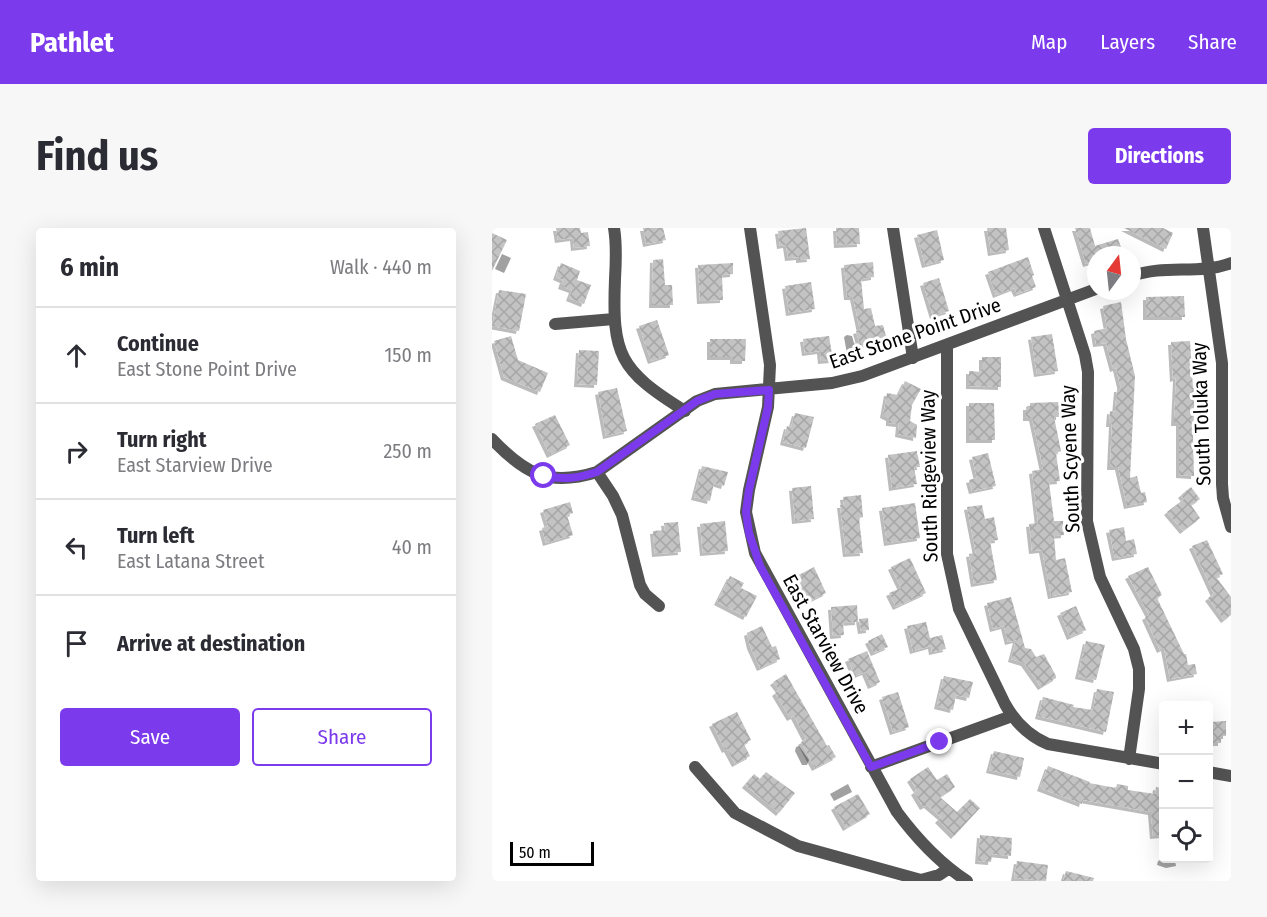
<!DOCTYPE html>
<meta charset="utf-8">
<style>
body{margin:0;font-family:"Fira Sans Condensed",sans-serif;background:#f7f7f7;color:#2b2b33}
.controls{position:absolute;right:18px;bottom:18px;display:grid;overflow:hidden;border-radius:6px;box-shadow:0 6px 24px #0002}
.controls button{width:54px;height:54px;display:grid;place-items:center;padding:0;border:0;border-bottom:2px solid #e1e1e2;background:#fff;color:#2b2b33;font:30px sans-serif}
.compass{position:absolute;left:595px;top:18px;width:54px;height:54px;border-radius:50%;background:#fff;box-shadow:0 6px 24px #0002;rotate:15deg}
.scale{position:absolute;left:18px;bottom:15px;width:84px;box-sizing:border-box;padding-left:6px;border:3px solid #000;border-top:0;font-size:16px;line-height:21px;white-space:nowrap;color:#000;-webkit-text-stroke:4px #fff;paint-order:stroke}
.stop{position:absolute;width:18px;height:18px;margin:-14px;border:4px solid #7c3aed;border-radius:50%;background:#fff}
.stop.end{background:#7c3aed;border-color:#fff;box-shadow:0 2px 6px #0008}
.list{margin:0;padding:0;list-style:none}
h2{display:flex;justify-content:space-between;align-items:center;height:78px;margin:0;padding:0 24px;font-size:26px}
h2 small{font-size:20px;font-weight:400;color:#7c7c81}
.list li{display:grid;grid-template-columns:39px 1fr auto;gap:18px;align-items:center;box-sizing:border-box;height:96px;padding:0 24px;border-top:2px solid #e1e1e2}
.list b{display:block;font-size:22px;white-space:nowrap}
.list p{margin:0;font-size:20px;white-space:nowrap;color:#7c7c81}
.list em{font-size:20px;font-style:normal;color:#7c7c81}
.actions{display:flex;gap:12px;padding:18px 24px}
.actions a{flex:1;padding:14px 0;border:2px solid #7c3aed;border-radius:6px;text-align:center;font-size:21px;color:#7c3aed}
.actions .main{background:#7c3aed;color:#fff}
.icon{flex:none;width:33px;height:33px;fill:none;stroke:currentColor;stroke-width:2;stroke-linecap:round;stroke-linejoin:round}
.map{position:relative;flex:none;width:739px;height:653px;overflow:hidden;border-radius:6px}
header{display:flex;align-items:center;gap:36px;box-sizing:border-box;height:84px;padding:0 30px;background:#7c3aed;color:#fff}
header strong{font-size:28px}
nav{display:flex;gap:33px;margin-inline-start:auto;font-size:21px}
.intro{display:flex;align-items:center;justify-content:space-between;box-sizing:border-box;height:144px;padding:0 36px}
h1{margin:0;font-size:42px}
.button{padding:15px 27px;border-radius:6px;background:#7c3aed;color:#fff;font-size:21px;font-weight:700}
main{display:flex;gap:36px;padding:0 36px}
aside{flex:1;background:#fff;border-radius:6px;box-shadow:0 6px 24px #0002}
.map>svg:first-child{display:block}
.water{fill:#a1a1a1}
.building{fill:url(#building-cross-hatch);filter:url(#shadow)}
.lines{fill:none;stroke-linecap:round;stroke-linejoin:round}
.street{stroke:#535353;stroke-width:12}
.route{stroke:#7c3aed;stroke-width:8}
.labels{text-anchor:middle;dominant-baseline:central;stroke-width:6;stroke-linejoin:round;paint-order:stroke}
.street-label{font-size:20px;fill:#000;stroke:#fff}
</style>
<header>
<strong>Pathlet</strong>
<nav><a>Map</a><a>Layers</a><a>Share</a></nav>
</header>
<div class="intro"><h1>Find us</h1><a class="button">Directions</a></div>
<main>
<aside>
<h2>6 min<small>Walk · 440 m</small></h2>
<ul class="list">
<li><svg class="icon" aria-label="ahead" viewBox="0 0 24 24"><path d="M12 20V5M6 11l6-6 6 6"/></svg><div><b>Continue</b><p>East Stone Point Drive</p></div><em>150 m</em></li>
<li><svg class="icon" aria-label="right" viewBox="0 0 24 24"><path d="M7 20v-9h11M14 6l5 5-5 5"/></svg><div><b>Turn right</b><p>East Starview Drive</p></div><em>250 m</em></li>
<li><svg class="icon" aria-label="left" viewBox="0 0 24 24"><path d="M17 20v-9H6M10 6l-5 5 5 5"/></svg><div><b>Turn left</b><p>East Latana Street</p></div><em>40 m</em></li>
<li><svg class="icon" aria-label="arrive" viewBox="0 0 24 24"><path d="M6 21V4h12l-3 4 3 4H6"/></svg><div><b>Arrive at destination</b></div></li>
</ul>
<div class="actions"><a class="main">Save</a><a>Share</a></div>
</aside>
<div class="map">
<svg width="739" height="653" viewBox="0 0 739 653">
<defs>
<pattern id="building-cross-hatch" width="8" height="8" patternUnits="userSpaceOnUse" patternTransform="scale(1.5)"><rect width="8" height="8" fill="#c3c3c3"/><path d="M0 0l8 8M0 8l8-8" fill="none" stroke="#a6a6a6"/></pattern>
<filter id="shadow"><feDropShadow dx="-3" dy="3" stdDeviation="0" flood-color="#0004"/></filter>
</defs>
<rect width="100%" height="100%" fill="#fff"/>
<path class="water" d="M10,26L19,30L12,45L3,41Z
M355,107L360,108L362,115L367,120L365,125L355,126L352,109Z
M307,518L317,532L315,537H310L303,523L304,519Z
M356,556L360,564L342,573L338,566Z
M674,630L683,633L684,638L674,640L665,637L666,633Z"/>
<path class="building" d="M64,0H88L89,5L96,4L98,18L82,20L81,10L66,12Z
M151,0H171L174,12L154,16Z
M314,0L318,31L307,32V29L296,30L294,17L288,18L286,3Z
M344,0H367L368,16L345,17Z
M495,0H514L517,22L499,25Z
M583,0H598L603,18L626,11L631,25L604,27V33L594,36Z
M632,0H671L681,5L674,21Z
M445,2L452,32L433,37L425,7Z
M0,5L15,12L0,43Z
M536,29L542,47L540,48L544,59L525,66L522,60L504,67L496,44Z
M171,31L173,57H180L181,77H160L161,32Z
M381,34L382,49L369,51L372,81L379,80L383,98L391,97L395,112L368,118L364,103L368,102L361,69H355L352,37Z
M69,35L88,43L85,52L99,57L92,76L77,70L80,62L69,58L71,52L64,49Z
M241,35V46L230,47L231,72L208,73L206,37Z
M447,50L457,83L441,88L431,55Z
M319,54L323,81L297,85L293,58Z
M7,62L34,66L27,103L0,98Z
M692,68L693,89H654V69Z
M629,74L634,111L643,148L638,250L645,248L649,265L653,264L655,274L635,278L626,239H618L620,196H617L618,183L623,184L625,161H629L624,140L621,141L614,115L604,116L602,103L615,100L611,78Z
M165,92L177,127L159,133L147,98Z
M560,106L566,143L545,146L539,109Z
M19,108L26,132L56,145L48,164L12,149L2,113Z
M337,108L341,132L329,133L328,123L313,125L311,111Z
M218,111H254L253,133H241V129H218Z
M698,113L701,160H703L701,209L702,248L687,247V195H682L684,150L681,151L679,114Z
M87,122L107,123L105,157L85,156Z
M490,129H509V159L477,158V143L490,144Z
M413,153L429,161L420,177L418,193L425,197L424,210L406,206L407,196L397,195V190L391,187L395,165L406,167Z
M125,160L135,203L114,208L106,164Z
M567,174V189H562L569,223L564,225L568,253L557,254L562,293H571L572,307L562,308L564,332L573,330L580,364L559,368L550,322L540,323L537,296L546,295L540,243L551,241L540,190H534V179H538V175Z
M477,175H502L503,212H477Z
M303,185L322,189L314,220L291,214L295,198L299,199Z
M63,187L78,217L58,227L43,196Z
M425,223L428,239H422L425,256L400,260L396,227Z
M496,225L504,258L480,263L477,252L485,250L480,229Z
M210,238L236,244L232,258L222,255L218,273L202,269Z
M319,258L322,291L303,293L300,260Z
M699,259L708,271L699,277L708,290L691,303L675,284L692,271L689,267Z
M369,267L371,289L367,290L371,325L354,326L348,277H352L351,269Z
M78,274L81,285L75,287L81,307L54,315L50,300L56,298L51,282Z
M423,275L428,310L395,315L390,280Z
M490,277L493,291L502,289L506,312L498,313L505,352L482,356L477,326L484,325L475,279Z
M233,293L236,323L211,325L208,296Z
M186,294L189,324L163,326L161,303L173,302L172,295Z
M632,299L634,313L642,311L645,326L623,330L617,302Z
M715,312L731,346L724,349L739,369V387L732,392L716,370L722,366L700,318Z
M418,330L434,365L404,379L397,365L409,360L399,339Z
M322,339L334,365L318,373L305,348Z
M656,339L670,367L665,370L692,426H694L696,437L703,436L705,446L678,451L672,420L668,422L653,389L657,387L636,348Z
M238,348L252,355L249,360L265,368L254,389L225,374Z
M519,369L533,420L539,421L544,429L552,426L564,448V450L549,459L532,435L519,431L524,412L516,414L512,398L501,401L495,375Z
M365,377L366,394L351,395L352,407L341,408L339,379Z
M584,378L594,402L578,409L568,385Z
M376,390L377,402L369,403L367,391Z
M434,394L438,410L450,407L454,421L440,424L439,418L421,423L415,398Z
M270,398L280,419L284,418L288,431L268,440L258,418L255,405Z
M390,406L396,419L382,425L376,413Z
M594,413L613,417L604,452L586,448Z
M375,423L388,454L379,458L373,444L363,448L356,431Z
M294,446L335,518L337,517L344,529L323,540L309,514L314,511L302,488L298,490L283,465L287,462L281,454Z
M452,448L481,454L477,470L464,467L461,482L445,478Z
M605,461L622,464L614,504L546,488L551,469L582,477L581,479L601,482Z
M406,464L417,499L401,504L390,469Z
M245,484L259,512L252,516L258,528L243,536L235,521L233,522L220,496Z
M734,493V508H729V515H718L717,494Z
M502,523L532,530L528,549L497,542Z
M556,538L598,554L597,555L624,560L625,556L636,558V562L663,566L664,559L672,561V607L661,608L659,584L591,572L590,576L548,560Z
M436,539L445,552L455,546L463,559L448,569L465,584L478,571L488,580L462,608L446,592L449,589L435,577L431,579L422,564L425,562L418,551Z
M274,544L303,565L287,585L253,557L262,546L268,551Z
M366,566L378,586L354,600L342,579Z
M488,607L520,610L519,628L500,626L499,634L486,633Z
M525,633L556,637L554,653L522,650Z
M574,643L602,650L601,653H571Z"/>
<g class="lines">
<path class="street" d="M122,0C125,17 124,34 123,51C120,127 127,142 193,183
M258,0L278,137L276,179L257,262L254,284L263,325L405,584C425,611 446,634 475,653
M401,0L421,130
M552,0L593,127L596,144L595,293L608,349L642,421L647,441V461L637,531
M711,0L730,135V256L731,270L739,299
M640,48C673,36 707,47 739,35
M63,96L122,91
M455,117V326L467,381L513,476C523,494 537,508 556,516L672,536
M0,211C33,246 57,259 105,244L205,173L223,166L340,155L370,148L604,61
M105,244L121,268L130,287L148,357L153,366L167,378
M203,539L243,585L306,618L429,652L447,647L456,641
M379,539L520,488
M716,544L739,548"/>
</g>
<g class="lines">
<path class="route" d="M52,248C72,252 86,250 105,244L205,173L223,166L277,162L276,179L257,262L254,284L257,305L268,338L379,539L448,514"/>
</g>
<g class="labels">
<g class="street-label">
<text transform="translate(423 105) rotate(-19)">East Stone Point Drive</text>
<text transform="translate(709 186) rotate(-92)">South Toluka Way</text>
<text transform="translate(578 231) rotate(-92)">South Scyene Way</text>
<text transform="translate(437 248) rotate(-91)">South Ridgeview Way</text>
<text transform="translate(334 416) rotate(61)">East Starview Drive</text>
</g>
</g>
</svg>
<div class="controls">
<button>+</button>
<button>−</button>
<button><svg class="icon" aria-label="locate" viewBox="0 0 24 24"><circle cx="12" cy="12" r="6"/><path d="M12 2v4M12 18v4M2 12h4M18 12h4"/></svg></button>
</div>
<svg class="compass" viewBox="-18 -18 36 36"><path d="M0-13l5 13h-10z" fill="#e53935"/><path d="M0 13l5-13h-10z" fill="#7c7c81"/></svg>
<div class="scale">50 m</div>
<div class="stop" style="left:52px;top:248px"></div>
<div class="stop end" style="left:448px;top:514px"></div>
</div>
</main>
